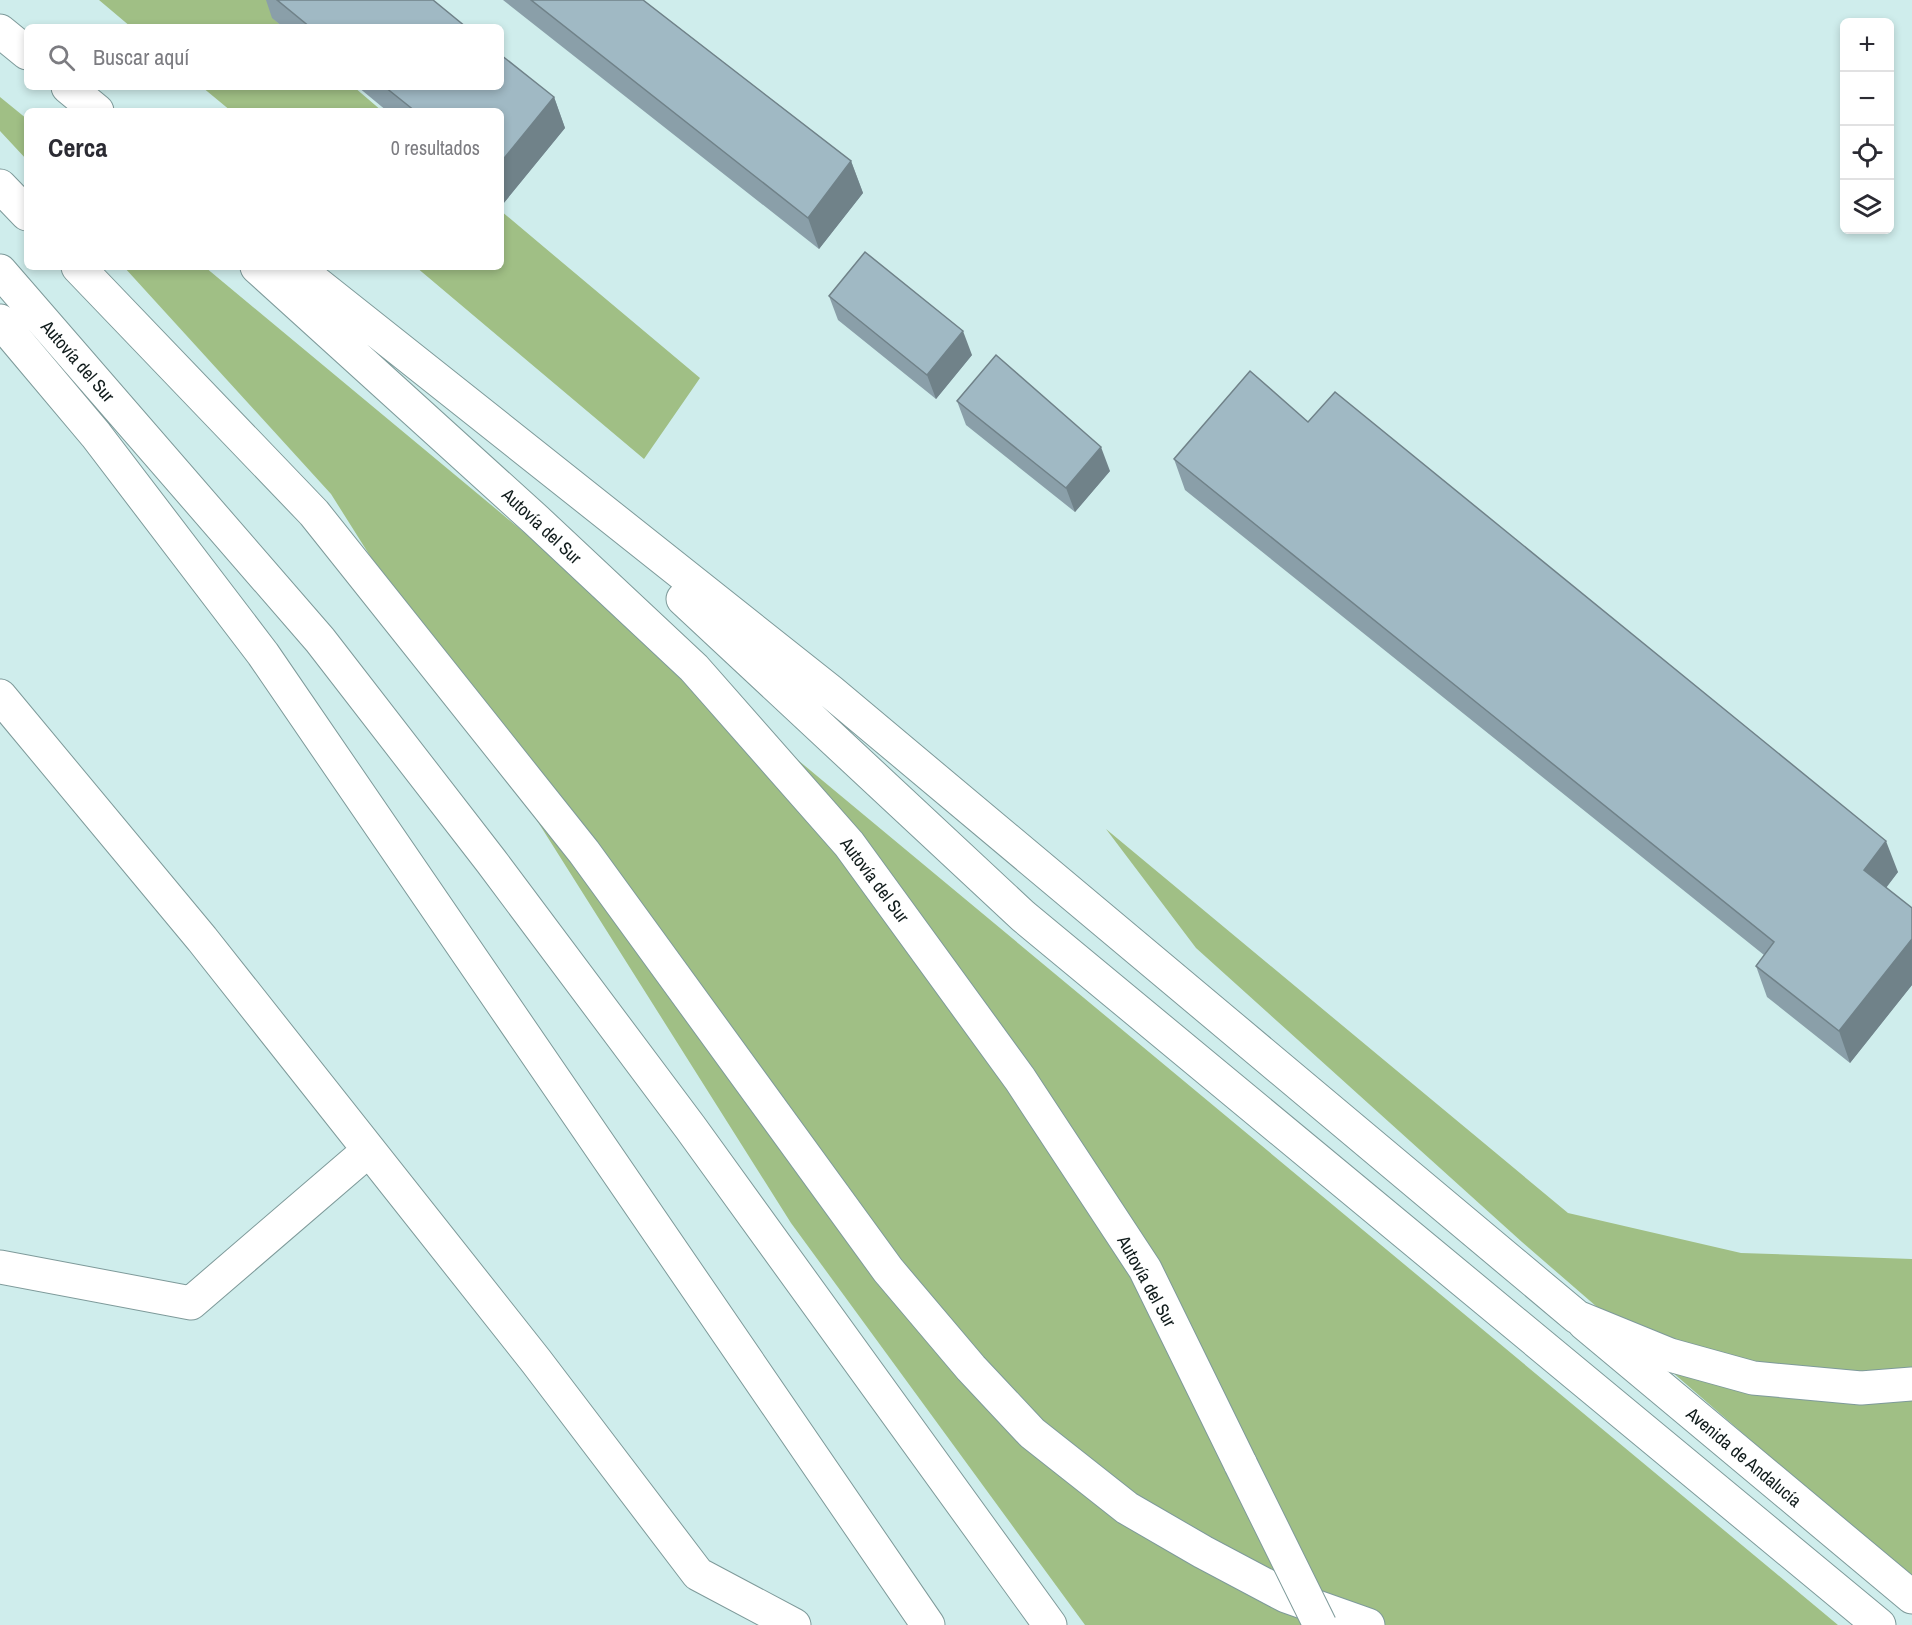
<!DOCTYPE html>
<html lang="es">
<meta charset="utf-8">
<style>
body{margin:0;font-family:"Archivo Narrow",sans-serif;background:#f2f2f3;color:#2b2b33}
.controls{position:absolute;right:18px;top:18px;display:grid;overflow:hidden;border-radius:9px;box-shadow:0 3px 9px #0003}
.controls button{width:54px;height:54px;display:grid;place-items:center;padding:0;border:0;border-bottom:2px solid #e1e1e2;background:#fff;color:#2b2b33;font:30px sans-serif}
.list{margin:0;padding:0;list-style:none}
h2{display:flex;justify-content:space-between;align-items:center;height:78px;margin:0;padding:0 24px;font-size:26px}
h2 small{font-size:20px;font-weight:400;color:#7c7c81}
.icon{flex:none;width:33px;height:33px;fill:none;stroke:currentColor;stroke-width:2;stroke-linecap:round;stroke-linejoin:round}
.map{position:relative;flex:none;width:1912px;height:1625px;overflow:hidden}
.search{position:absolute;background:#fff;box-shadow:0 3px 9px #0003;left:24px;top:24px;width:480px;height:66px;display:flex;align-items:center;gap:15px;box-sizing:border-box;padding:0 21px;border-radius:9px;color:#7c7c81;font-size:22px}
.panel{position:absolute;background:#fff;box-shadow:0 3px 9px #0003;left:24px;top:108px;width:480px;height:162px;border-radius:9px}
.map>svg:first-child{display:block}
.green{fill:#a0bf85}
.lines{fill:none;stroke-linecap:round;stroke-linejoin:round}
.minor-casing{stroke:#7e9a9a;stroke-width:35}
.highway-casing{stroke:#7e9a9a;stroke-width:35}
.minor{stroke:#fff;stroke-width:33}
.highway{stroke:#fff;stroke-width:33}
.highway-bridge-casing{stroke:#7e9a9a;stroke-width:35;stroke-linecap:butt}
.highway-bridge{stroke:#fff;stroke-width:33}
.wall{fill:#8a9fa9}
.shaded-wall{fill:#708289}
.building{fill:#a0b9c4;stroke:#708289;stroke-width:1.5}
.labels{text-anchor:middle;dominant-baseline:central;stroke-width:5;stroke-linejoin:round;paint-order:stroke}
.street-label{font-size:18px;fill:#111c1c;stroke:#fff}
</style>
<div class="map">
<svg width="1912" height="1625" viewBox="0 0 1912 1625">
<rect width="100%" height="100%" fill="#cfedec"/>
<path class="green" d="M99,0H286L273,18L283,27H131Z
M202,87H354L382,111H231Z
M0,97L27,119V160L0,131Z
M501,211L700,378L644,459L416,267H501Z
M124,267H205L1838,1625H1085L791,1223L331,494Z
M1106,829L1568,1213L1741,1253L1912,1259V1577L1814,1495L1522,1242L1196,948Z"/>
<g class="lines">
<g class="minor-casing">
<path id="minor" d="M0,696L202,939L536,1361L698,1574L794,1625
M0,1267L191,1303L369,1150
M1584,1323L1912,1597"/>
</g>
<g class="highway-casing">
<path id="highway" d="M0,31L27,53
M68,87L97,111
M0,186L27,214
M78,267L314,513L584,852L888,1270L971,1368L1032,1433L1127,1508L1203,1552L1286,1596L1368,1625
M257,267L536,520L694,668L849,844L1020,1079L1145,1269L1241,1465
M296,267L830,691L1577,1317L1670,1355L1753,1378L1861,1388L1912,1384
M0,271L320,640L491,861L690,1127L1050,1625
M0,321L96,435L263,654L928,1625
M683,599L1023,916L1879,1625"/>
</g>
<use href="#minor" class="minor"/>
<use href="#highway" class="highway"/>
<g class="highway-bridge-casing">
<path id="highway-bridge" d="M1241,1465L1320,1625"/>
</g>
<use href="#highway-bridge" class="highway-bridge"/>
</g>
<path class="wall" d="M266,0H433L466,27H283L272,18Z
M503,0H643L851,161L863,193L819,249Z
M358,87H501L554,97L565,128L503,204L501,203V111H387Z
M829,296L972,355L936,399L838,320Z
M957,401L1110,471L1075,512L966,425Z
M1308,422L1898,872L1886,888L1912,908V985L1850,1063L1767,997L1756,966L1764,955L1185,490L1174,459Z"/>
<path class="shaded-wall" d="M554,97L565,128L503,204L501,198V162Z
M851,161L863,193L819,249L808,218Z
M963,331L972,355L936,399L927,375Z
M1101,447L1110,471L1075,512L1066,488Z
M1886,841L1898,872L1875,902L1864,870Z
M1912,939V985L1850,1063L1839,1031Z"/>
<path class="building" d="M277,0H433L466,27H310Z
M531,0H643L851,161L808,218Z
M501,55L554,97L501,162V111H415L385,87H501Z
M865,252L963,331L927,375L829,296Z
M996,355L1101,447L1066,488L957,401Z
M1250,371L1308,422L1335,392L1886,841L1864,870L1912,908V939L1839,1031L1756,966L1774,942L1174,459Z"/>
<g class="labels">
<g class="street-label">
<text transform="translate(78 361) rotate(49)">Autovía del Sur</text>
<text transform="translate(542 526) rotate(43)">Autovía del Sur</text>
<text transform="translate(875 880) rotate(53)">Autovía del Sur</text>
<text transform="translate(1147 1281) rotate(61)">Autovía del Sur</text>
<text transform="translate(1744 1457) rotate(40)">Avenida de Andalucía</text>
</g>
</g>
</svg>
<div class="controls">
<button>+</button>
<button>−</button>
<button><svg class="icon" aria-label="locate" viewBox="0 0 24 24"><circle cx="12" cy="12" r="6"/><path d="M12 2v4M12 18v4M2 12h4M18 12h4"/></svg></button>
<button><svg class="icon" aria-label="layers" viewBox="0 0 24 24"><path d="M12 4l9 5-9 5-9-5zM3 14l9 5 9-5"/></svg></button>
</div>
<div class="search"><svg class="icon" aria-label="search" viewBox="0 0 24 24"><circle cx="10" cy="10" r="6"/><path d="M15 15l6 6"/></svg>Buscar aquí</div>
<section class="panel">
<h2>Cerca<small>0 resultados</small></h2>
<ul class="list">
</ul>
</section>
</div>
